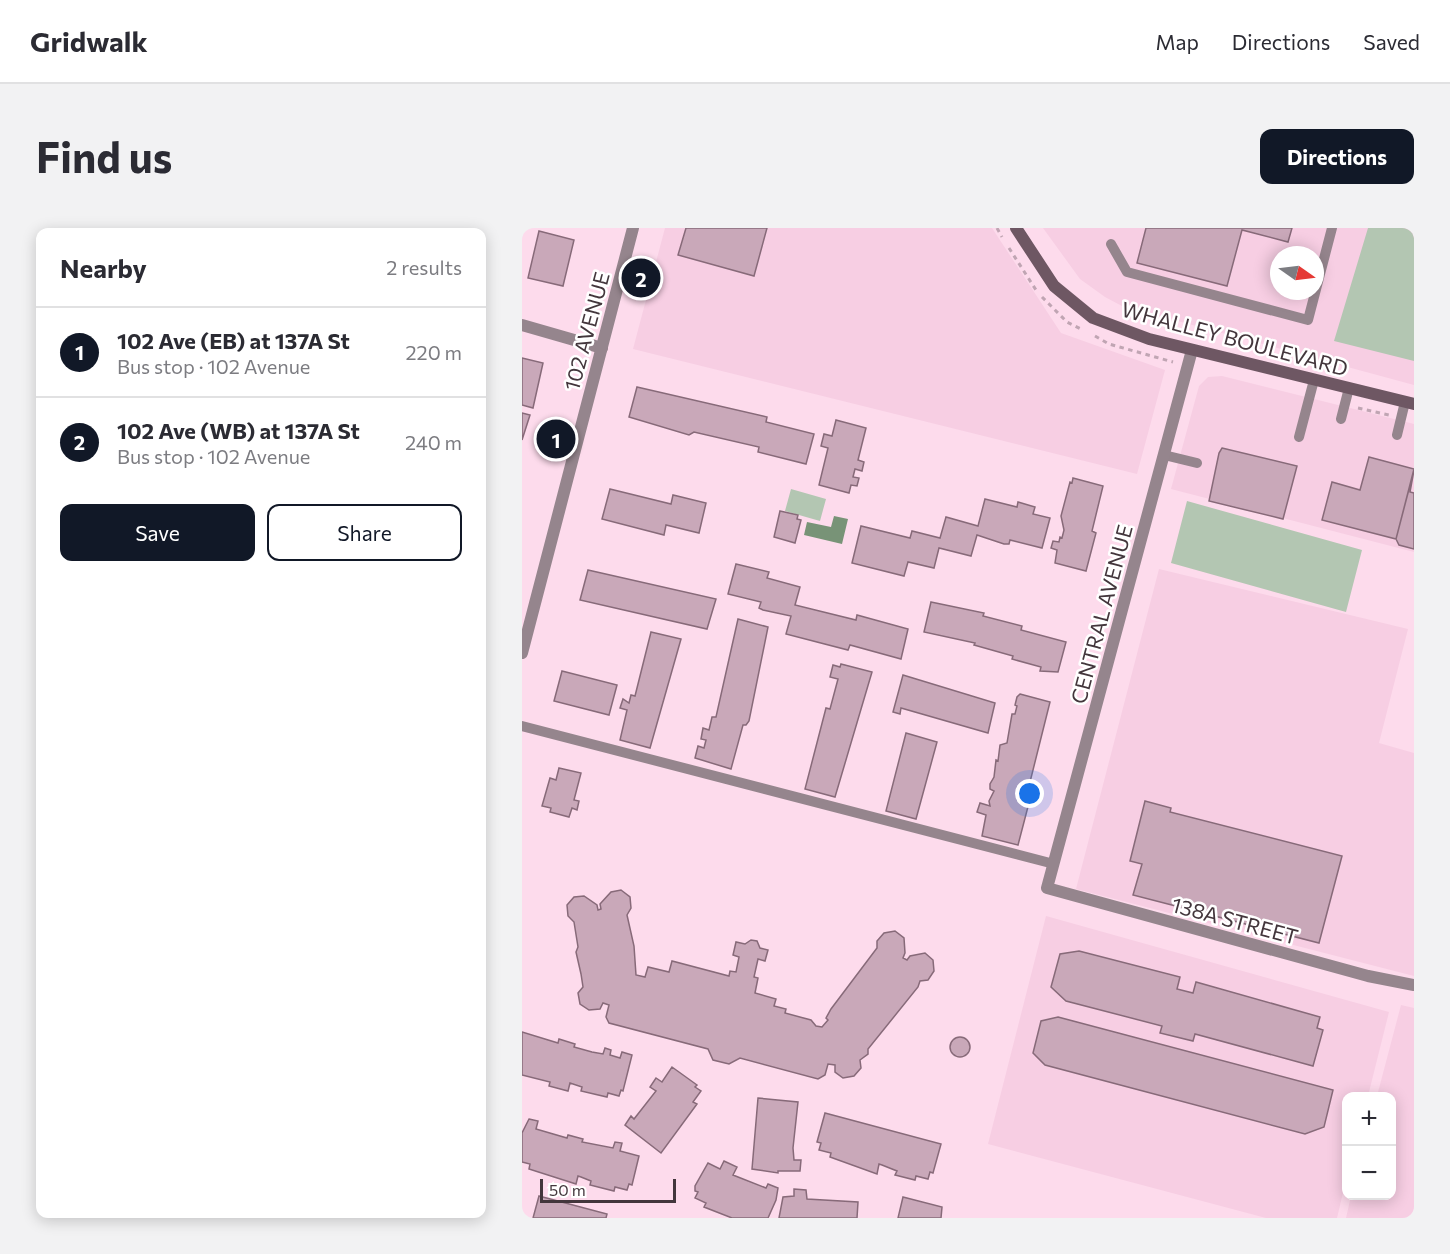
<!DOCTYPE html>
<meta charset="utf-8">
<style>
body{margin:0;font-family:Commissioner,sans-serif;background:#f2f2f3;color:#2b2b33}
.controls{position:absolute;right:18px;bottom:18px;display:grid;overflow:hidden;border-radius:12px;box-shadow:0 3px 15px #0003}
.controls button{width:54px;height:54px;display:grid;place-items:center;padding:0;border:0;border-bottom:2px solid #e1e1e2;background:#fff;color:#2b2b33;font:30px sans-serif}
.compass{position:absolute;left:748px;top:18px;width:54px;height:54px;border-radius:50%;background:#fff;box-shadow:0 3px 15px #0003;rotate:104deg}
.scale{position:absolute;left:18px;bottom:15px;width:136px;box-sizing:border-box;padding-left:6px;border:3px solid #43363c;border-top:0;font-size:16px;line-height:21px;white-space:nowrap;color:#43363c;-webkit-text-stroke:4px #fff;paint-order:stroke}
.you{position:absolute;left:508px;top:566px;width:21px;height:21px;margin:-15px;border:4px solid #fff;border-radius:50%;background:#1a73e8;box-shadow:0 0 0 9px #1a73e833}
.badge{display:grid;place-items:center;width:39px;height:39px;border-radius:50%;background:#111827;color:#fff;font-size:20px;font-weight:700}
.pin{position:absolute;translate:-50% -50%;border:3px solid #fff;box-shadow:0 2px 6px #0006}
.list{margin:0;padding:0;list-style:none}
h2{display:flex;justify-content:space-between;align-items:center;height:78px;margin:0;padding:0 24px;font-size:26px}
h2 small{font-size:20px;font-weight:400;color:#7c7c81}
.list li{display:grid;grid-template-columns:39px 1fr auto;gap:18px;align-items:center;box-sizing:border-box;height:90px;padding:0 24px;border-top:2px solid #e1e1e2}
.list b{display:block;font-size:22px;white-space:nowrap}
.list p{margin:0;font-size:20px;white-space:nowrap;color:#7c7c81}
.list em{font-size:20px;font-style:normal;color:#7c7c81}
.actions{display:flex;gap:12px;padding:18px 24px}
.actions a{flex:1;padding:14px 0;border:2px solid #111827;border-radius:12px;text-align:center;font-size:21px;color:#111827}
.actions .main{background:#111827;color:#fff}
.map{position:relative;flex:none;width:892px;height:990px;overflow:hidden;border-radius:12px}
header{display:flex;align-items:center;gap:36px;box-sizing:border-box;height:84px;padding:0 30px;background:#fff;border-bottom:2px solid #e1e1e2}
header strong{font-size:28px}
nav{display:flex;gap:33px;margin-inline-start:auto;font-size:21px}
.intro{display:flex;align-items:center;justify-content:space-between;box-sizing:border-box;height:144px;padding:0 36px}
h1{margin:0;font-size:42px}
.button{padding:15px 27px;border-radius:12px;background:#111827;color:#fff;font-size:21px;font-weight:700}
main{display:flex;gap:36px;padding:0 36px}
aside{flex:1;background:#fff;border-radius:12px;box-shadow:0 3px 15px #0003}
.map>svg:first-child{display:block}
.built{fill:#f7cee3;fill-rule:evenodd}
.green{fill:#b3c6b2}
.water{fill:#789377}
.building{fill:#c9a8b9;stroke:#876a79;stroke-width:1.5}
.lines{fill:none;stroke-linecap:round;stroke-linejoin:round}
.path{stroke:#c0a5b3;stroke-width:3;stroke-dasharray:4.5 4.5;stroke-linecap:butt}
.service{stroke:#95858d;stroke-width:10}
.minor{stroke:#95858d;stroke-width:12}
.tertiary{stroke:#95858d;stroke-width:12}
.secondary{stroke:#6e5763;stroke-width:12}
.labels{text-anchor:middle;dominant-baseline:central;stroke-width:5;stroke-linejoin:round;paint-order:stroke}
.street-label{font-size:21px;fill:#43363c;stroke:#fff}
</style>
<header>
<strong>Gridwalk</strong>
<nav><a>Map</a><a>Directions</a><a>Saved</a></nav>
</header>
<div class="intro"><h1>Find us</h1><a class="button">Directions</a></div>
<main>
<aside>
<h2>Nearby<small>2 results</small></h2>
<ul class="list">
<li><span class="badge">1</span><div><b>102 Ave (EB) at 137A St</b><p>Bus stop · 102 Avenue</p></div><em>220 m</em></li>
<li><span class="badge">2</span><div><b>102 Ave (WB) at 137A St</b><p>Bus stop · 102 Avenue</p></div><em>240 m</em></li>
</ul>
<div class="actions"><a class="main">Save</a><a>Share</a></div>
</aside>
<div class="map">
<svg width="892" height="990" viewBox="0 0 892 990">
<rect width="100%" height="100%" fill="#fddbec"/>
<path class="built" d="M143,0H470L539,105L643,142L615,246L111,121Z
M521,0H892V157L600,78L583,69L558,51ZM757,27H793V63H757Z
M700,148L892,196V324L649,261L677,158L686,149Z
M637,341L886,401L857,515L892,525V748L554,661Z
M524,688L867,784L846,868H824V952L815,990H744L466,916Z
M879,777L892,780V990H824L829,968H870V868H855Z"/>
<path class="green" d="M846,0H892V133L812,113Z
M269,261L304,271L298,293L263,283Z
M665,273L840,322L824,384L649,335Z"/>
<path class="water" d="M312,288L326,291L320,316L282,307L285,294L309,299Z"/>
<path class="building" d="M164,0H245L232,48L156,27Z
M624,0H770L766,14L720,2L705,58L615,35Z
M17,3L52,12L41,58L6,50Z
M0,130L21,135L11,180L0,177Z
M115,159L245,189L244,194L292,206L284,236L236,224L237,219L172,204L167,207L107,189Z
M0,185L8,187L0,212Z
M314,192L344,200L336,232L342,234L340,243L333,241L331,249L337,250L335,258L329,257L327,265L297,257L306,220L299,218L302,206L310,208Z
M700,220L775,238L761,291L687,273L697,225Z
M847,229L892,241L874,311L800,292L810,254L838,262Z
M892,242L888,264L892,265V321L877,317L874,311Z
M551,250L581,258L570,303L574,305L564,343L533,335L535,322L529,320L531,313L537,314L538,309L540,310L542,302L539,288L548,254L550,255Z
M88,261L149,276L151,267L184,275L177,305L144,297L142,307L80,291Z
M463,271L495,279L496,274L513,279L511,286L528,290L520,320L488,312L487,316H482L455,307L449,328L417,320L412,340L386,334L382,348L330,335L339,298L388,310L390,303L418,310L424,289L456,298Z
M258,283L276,287L275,291L279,292L273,315L252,309Z
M214,336L247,344L245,350L278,359L273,377L334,392L335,387L386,401L379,431L328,417L326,422L264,406L269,388L241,382L237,380L239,374L206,366Z
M66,342L194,371L185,401L58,372Z
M409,374L462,385L461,388L500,398L499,402L544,414L536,444L518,443L519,439L490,431L491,428L452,417L453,415L402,404Z
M216,391L246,399L227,493L224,497H221L209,541L173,530L176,518L182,520L184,512L179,511L181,500L187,502L190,489H194Z
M129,404L159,411L128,520L98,512L105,482L98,480L101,471L107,475L109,467L113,468Z
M319,436L350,444L313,569L283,561L304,480L308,481L316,451L308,449L311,437L318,439Z
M40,443L95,457L87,487L32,473Z
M381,447L473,475L466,505L379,480L378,486L371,484Z
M498,466L528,474L504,570L508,571L496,617L460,608L464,587L455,584L458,575L468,578L467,573L472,563L468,561V556L472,549L474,532L476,533L478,517L485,515L490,486H493L495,478L493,477L495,469Z
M384,505L415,514L394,591L364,583Z
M37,540L59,545L52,572L57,573L55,582L50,580L47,589L28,584L29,580L20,578L28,550L34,552Z
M623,573L649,580L648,584L820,628L797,715L611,667L620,636L608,633Z
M99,662L108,669L109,680L105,687L112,718L114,747L123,749L126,739L147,744L150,733L207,748L208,743L214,744L217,729L211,727L214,714L223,716L229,712L235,713L238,720L246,722L243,733L236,731L232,749L236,750L233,765L254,771L252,778L264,781L263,785L289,792L294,798L300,799L306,792L304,790L309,781L355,720V713L362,705L373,703L382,710L383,725L381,730L385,732L388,728L403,725L411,732L412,743L406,752L398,753L396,759L346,821V826L338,832L339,840L332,848L321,850L313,844V837L306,836L303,847L296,851L218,830L207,836L191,832L186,821L87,795L84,789L87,777L81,775L78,781L67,782L58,776L56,765L61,759L59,746L54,724L56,719L52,694L46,688L45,677L52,669L62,668L75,677L76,682L79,681L78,676L89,664Z
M557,723L658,749L655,761L671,765L674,754L798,789L795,800L801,802L791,838L673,806L671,813L638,805L640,798L544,773L529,759L538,726Z
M536,789L811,862L802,899L783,906L523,837L511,825L519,793Z
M0,804L36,815L37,811L53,816L52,819L70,824L81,826L83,820L89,822L88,827L98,830L100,824L110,827L101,863L99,862L97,868L86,865L85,869L59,863L60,859L48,855L46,863L27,858L28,854L0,847Z
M428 819a10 10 0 1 1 20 0a10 10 0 1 1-20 0Z
M150,839L175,857L173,859L179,863L171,874L175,876L139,925L103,897L109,888L112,891L134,863L128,859L134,850L140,854Z
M236,870L276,874L271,920L272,932H279L278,943H256V945L230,941Z
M303,885L419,916L411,945L408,944L406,951L394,948L393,952L373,947L375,943L360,937L357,936L355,946L308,929L309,925L297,922L299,915L295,914Z
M7,891L16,893L14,901L45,910L46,907L61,911L60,914L91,920L93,914L100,915L98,923L117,928L110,957L107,956L105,962L93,959L92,963L68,957L69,953L59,949L56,948L54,956L7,941L8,936L0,934V905Z
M202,933L215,939L211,947L244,960L246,956L256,960L254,972L246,990H210L182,979L184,975L173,970L176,964L173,963V958L186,935L198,941Z
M272,961L284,962L285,971L336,974L335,990H257L261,969L272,968Z
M17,968L85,986L84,990H11Z
M381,969L420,979L419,990H376Z"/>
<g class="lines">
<path class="path" d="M475,0L480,9
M487,20L514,62
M520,69L545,94L559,101
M573,108L587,116L651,134
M836,180L867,187"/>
<path class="service" d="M589,16L605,44L786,92L810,0
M819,191L827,160
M875,207L883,174
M777,209L792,152
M642,227L675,235
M0,498L532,636"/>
<path class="minor" d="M0,97L80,120"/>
<path class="tertiary" d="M670,122L525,660L846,748L892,757
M0,425L111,0"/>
<path class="secondary" d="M494,0L532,58L571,90L627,111L892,176"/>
</g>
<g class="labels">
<g class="street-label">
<text transform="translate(64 103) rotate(-75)">102 AVENUE</text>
<text transform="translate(713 110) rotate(15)">WHALLEY BOULEVARD</text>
<text transform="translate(579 386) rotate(-75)">CENTRAL AVENUE</text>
<text transform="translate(713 692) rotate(15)">138A STREET</text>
</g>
</g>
</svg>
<div class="controls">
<button>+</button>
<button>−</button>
</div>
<svg class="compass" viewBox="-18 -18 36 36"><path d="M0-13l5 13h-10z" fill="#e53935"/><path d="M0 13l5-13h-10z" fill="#7c7c81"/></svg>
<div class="scale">50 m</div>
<div class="you"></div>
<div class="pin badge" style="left:34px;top:211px">1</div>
<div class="pin badge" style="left:119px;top:50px">2</div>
</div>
</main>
